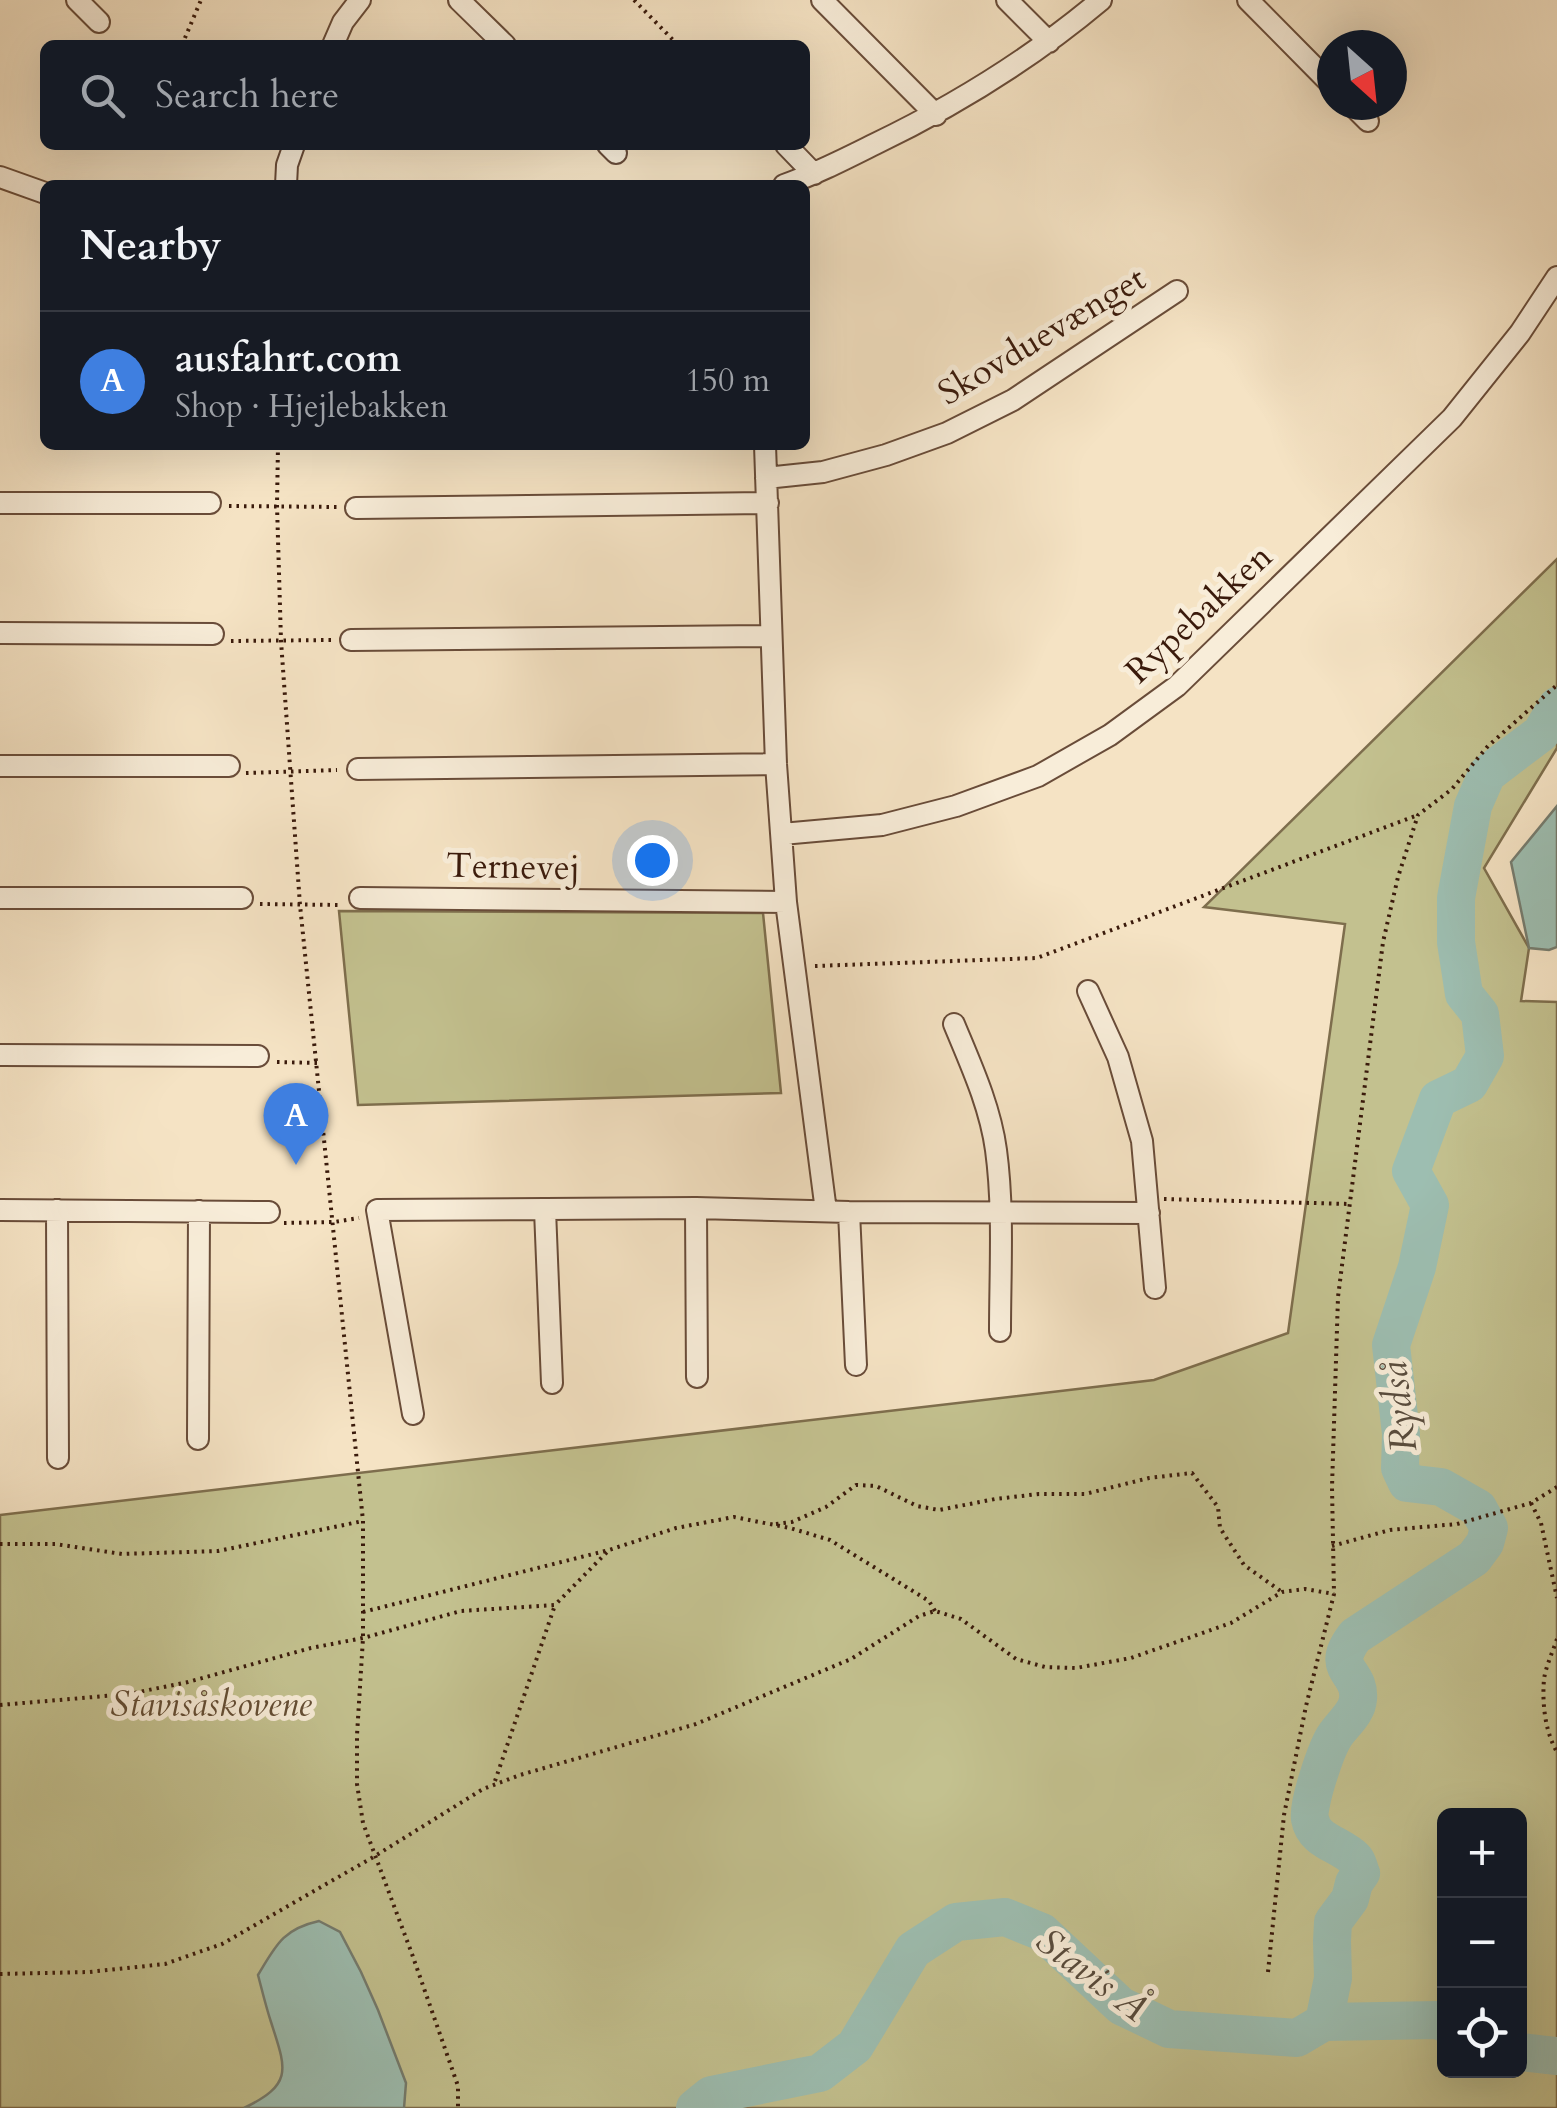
<!DOCTYPE html>
<meta charset="utf-8">
<style>
body{margin:0;font-family:Cardo,serif;background:#20242c;color:#f1f3f6}
.controls{position:absolute;right:30px;bottom:30px;display:grid;overflow:hidden;border-radius:15px;box-shadow:0 10px 40px #0002}
.controls button{width:90px;height:90px;display:grid;place-items:center;padding:0;border:0;border-bottom:2px solid #363941;background:#171b24;color:#f1f3f6;font:50px sans-serif}
.compass{position:absolute;left:1317px;top:30px;width:90px;height:90px;border-radius:50%;background:#171b24;box-shadow:0 10px 40px #0002;rotate:153deg}
.you{position:absolute;left:652px;top:860px;width:35px;height:35px;margin:-25px;border:8px solid #fff;border-radius:50%;background:#1a73e8;box-shadow:0 0 0 15px #1a73e833}
.badge{display:grid;place-items:center;width:65px;height:65px;border-radius:50%;background:#c59692;color:#fff;font-size:32px;font-weight:700}
.pin{position:absolute;translate:-50% -82px;filter:drop-shadow(0 2px 5px #0008)}
.pin::after{content:'';position:absolute;top:52px;width:35px;height:30px;background:inherit;clip-path:polygon(0 0,100% 0,50% 100%)}
.list{margin:0;padding:0;list-style:none}
h2{display:flex;justify-content:space-between;align-items:center;height:130px;margin:0;padding:0 40px;font-size:42px}
h2 small{font-size:32px;font-weight:400;color:#9ea1a6}
.list li{display:grid;grid-template-columns:65px 1fr auto;gap:30px;align-items:center;box-sizing:border-box;height:140px;padding:0 40px;border-top:2px solid #363941}
.list b{display:block;font-size:38px;white-space:nowrap}
.list p{margin:0;font-size:32px;white-space:nowrap;color:#9ea1a6}
.list em{font-size:32px;font-style:normal;color:#9ea1a6}
.icon{flex:none;width:55px;height:55px;fill:none;stroke:currentColor;stroke-width:2;stroke-linecap:round;stroke-linejoin:round}
.map{position:relative;flex:none;width:1557px;height:2108px;overflow:hidden}
.search{position:absolute;background:#171b24;box-shadow:0 10px 40px #0002;left:40px;top:40px;width:770px;height:110px;display:flex;align-items:center;gap:25px;box-sizing:border-box;padding:0 35px;border-radius:15px;color:#9ea1a6;font-size:38px}
.panel{position:absolute;background:#171b24;box-shadow:0 10px 40px #0002;left:40px;top:180px;width:770px;height:270px;border-radius:15px}
.map>svg:first-child{display:block}
.green{fill:#c3c18f;stroke:#7e6e4d;stroke-width:2.5;fill-rule:evenodd}
.water{fill:#9dbeb1;stroke:#757c6f;stroke-width:2.5}
.lines{fill:none;stroke-linecap:round;stroke-linejoin:round}
.river{stroke:#9dbeb1;stroke-width:38}
.street-casing{stroke:#694c39;stroke-width:24}
.path{stroke:#3a1a0b;stroke-width:4;stroke-dasharray:2.5 5;stroke-linecap:butt}
.street{stroke:#f8edd9;stroke-width:20}
.labels{text-anchor:middle;dominant-baseline:central;stroke-width:10;stroke-linejoin:round;paint-order:stroke}
.street-label{font-size:35px;fill:#3a1a0b;stroke:#f8edd9}
.park-label{font-size:35px;font-style:italic;fill:#634c33;stroke:#f8edd9}
.water-label{font-size:38px;font-style:italic;fill:#584b3d;stroke:#f8edd9}
</style>
<div class="map">
<svg width="1557" height="2108" viewBox="0 0 1557 2108">
<rect width="100%" height="100%" fill="#f5e3c4"/>
<filter id="stains"><feTurbulence type="fractalNoise" baseFrequency=".002" numOctaves="4"/><feColorMatrix values="0 0 0 0 .2 0 0 0 0 .09 0 0 0 0 .02 0 0 0 .5 -.17"/></filter>
<radialGradient id="worn" r=".72"><stop offset=".6" stop-color="#630" stop-opacity="0"/><stop offset="1" stop-color="#630" stop-opacity=".3"/></radialGradient>
<path class="green" d="M1557,559V748L1484,868L1529,948L1521,1001L1557,1002V2108H0V1515L1154,1380L1288,1333L1345,924L1204,907ZM1444,1816H1520V2070H1444Z
M339,911L763,913L781,1093L358,1105Z"/>
<path class="water" d="M1557,806V947L1549,950L1529,948L1511,862Z
M319,1921L340,1932L361,1972L378,2010L406,2083L404,2108H244C294,2084 286,2069 271,2022C266,2007 262,1990 258,1975C276,1945 283,1929 319,1921Z"/>
<g class="lines">
<path class="river" d="M1324,2022L1333,1978L1332,1941L1333,1922L1350,1899L1354,1883L1361,1873C1359,1869 1358,1862 1355,1859C1341,1844 1314,1842 1310,1819C1307,1805 1326,1750 1334,1737C1341,1725 1357,1714 1358,1699C1361,1670 1328,1671 1355,1636L1474,1558L1485,1543L1489,1528L1478,1508L1441,1487L1407,1483L1400,1468L1401,1434L1391,1345L1417,1267L1430,1205L1411,1171L1438,1099L1469,1084L1485,1056L1480,1014L1464,994L1456,942V898L1473,806L1487,774L1541,733L1557,706
M1520,2052L1557,2056
M695,2108L711,2095L820,2073L855,2046L913,1950L956,1922L1005,1917L1042,1932L1121,2006L1169,2029L1297,2038L1324,2022L1439,2020L1444,2023"/>
<g class="street-casing">
<path id="street" d="M77,0L99,22
M459,0L505,45
M822,0L936,115
M1007,0L1049,42
M1248,0L1332,85
M333,45L343,22L360,0
M1352,105L1368,121
M608,145L616,153
M786,145L814,174
M0,177L45,193
M286,185L287,165L294,145
M784,185C816,174 845,159 875,144C956,105 1032,58 1101,0
M765,445L776,764L786,902L826,1211
M766,478L823,472L886,455L947,433L1013,400L1177,291
M0,503H210
M356,508L768,503
M0,633L213,634
M351,640L771,636
M0,766H229
M358,769L776,764
M782,834L882,825L956,806L1038,776L1110,735L1177,686L1452,418L1520,333L1557,277
M0,898H242
M360,898L786,902
M1088,991L1118,1057L1142,1141L1155,1288
M954,1024C971,1065 990,1106 996,1150C1004,1209 1000,1271 1000,1331
M0,1055L258,1056
M696,1208L697,1377
M0,1210L269,1212
M57,1210L58,1458
M545,1210L552,1383
M849,1212L856,1365
M413,1414L377,1210L696,1208L849,1212L1149,1213
M198,1439L199,1211"/>
</g>
<path class="path" d="M634,0L678,45
M182,45L201,0
M278,445L277,505L281,641L300,905L363,1521V1638L357,1735V1784L363,1823L412,1954L458,2086V2108
M229,506L339,507
M231,641L331,640
M246,773L337,770
M260,904L340,905
M815,966L1037,958L1418,815
M277,1062L317,1063
M1164,1199L1349,1204
M284,1223L334,1222L359,1218
M1531,1503L1541,1523L1557,1598
M776,1524L792,1522L826,1507L856,1485L876,1486L917,1506L939,1510L995,1499L1039,1494H1085L1149,1478L1192,1473L1218,1507L1220,1528L1244,1565L1282,1592
M0,1544H55L122,1554L218,1551L363,1521
M1332,1546L1390,1530L1457,1524L1531,1503L1557,1487
M363,1612L609,1550L676,1528L734,1517L790,1528L830,1540L929,1601L935,1611
M1557,1639C1553,1651 1546,1666 1544,1679C1542,1704 1545,1731 1557,1752
M0,1705L129,1694L188,1682L311,1648L363,1638L461,1611L555,1605L609,1550
M495,1781L555,1605
M1268,1972L1284,1815L1306,1706L1334,1594L1332,1487L1338,1297L1383,942L1398,877L1418,815L1452,789L1488,746L1557,685
M0,1974L89,1972L165,1964L222,1944L375,1856L483,1789L520,1775L696,1724L851,1659L919,1616L935,1611L961,1619L1016,1659L1045,1667L1076,1668L1131,1658L1231,1623L1282,1592L1305,1589L1334,1594"/>
<use href="#street" class="street"/>
</g>
<g class="labels">
<g class="street-label">
<text transform="translate(1042 336) rotate(-31)">Skovduevænget</text>
<text transform="translate(1199 614) rotate(-43)">Rypebakken</text>
<text transform="translate(513 867) rotate(1)">Ternevej</text>
</g>
<g class="park-label">
<text x="211" y="1705">Stavisåskovene</text>
</g>
<g class="water-label">
<text transform="translate(1399 1407) rotate(-97)">Rydså</text>
<text transform="translate(1092 1975) rotate(37)">Stavis Å</text>
</g>
</g>
<rect width="100%" height="100%" filter="url(#stains)"/>
<rect width="100%" height="100%" fill="url(#worn)"/>
</svg>
<div class="controls">
<button>+</button>
<button>−</button>
<button><svg class="icon" aria-label="locate" viewBox="0 0 24 24"><circle cx="12" cy="12" r="6"/><path d="M12 2v4M12 18v4M2 12h4M18 12h4"/></svg></button>
</div>
<svg class="compass" viewBox="-18 -18 36 36"><path d="M0-13l5 13h-10z" fill="#e53935"/><path d="M0 13l5-13h-10z" fill="#9ea1a6"/></svg>
<div class="you"></div>
<div class="pin badge" style="left:296px;top:1165px;background:#3f7fe0">A</div>
<div class="search"><svg class="icon" aria-label="search" viewBox="0 0 24 24"><circle cx="10" cy="10" r="6"/><path d="M15 15l6 6"/></svg>Search here</div>
<section class="panel">
<h2>Nearby<small></small></h2>
<ul class="list">
<li><span class="badge" style="background:#3f7fe0">A</span><div><b>ausfahrt.com</b><p>Shop · Hjejlebakken</p></div><em>150 m</em></li>
</ul>
</section>
</div>
